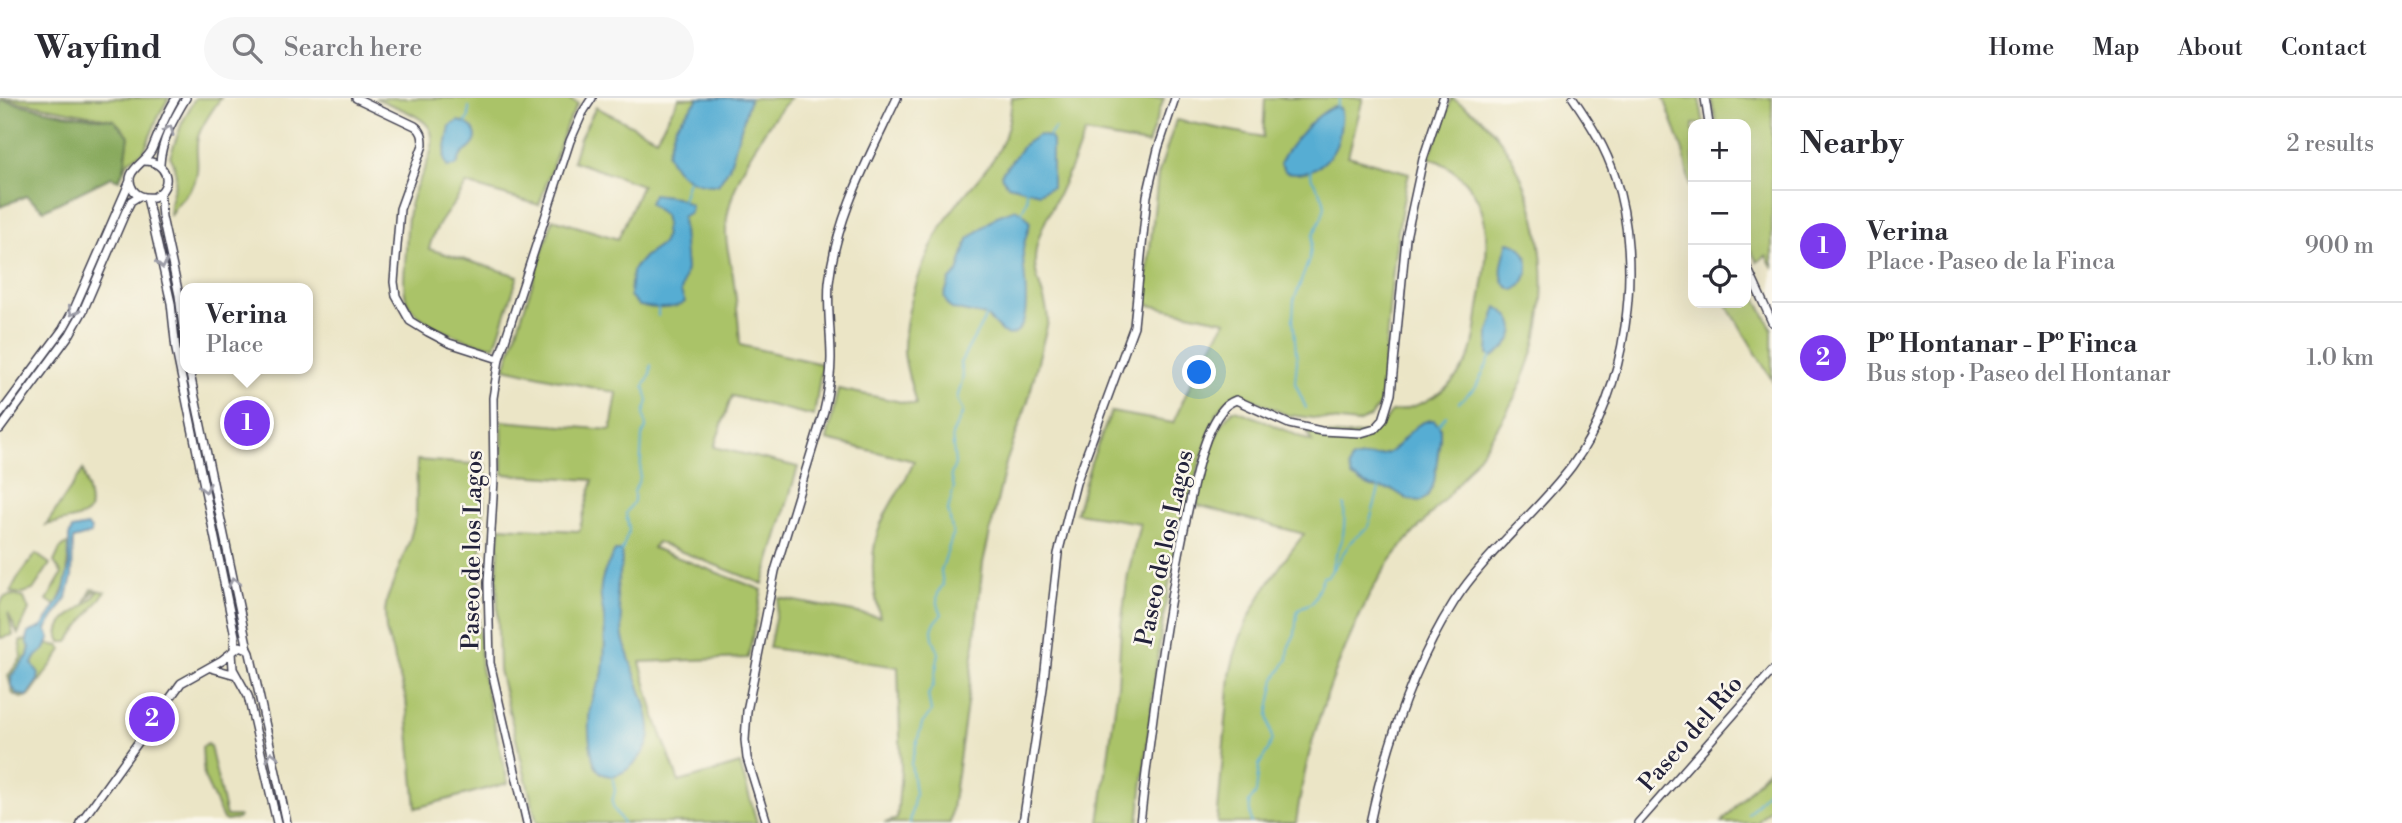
<!DOCTYPE html>
<meta charset="utf-8">
<style>
body{margin:0;font-family:"Libre Bodoni",serif;background:#f7f7f7;color:#2b2b33}
.controls{position:absolute;right:21px;top:21px;display:grid;overflow:hidden;border-radius:14px;box-shadow:0 7px 28px #0002}
.controls button{width:63px;height:63px;display:grid;place-items:center;padding:0;border:0;border-bottom:2px solid #e1e1e2;background:#fff;color:#2b2b33;font:35px sans-serif}
.you{position:absolute;left:1200px;top:275px;width:24px;height:24px;margin:-18px;border:5px solid #fff;border-radius:50%;background:#1a73e8;box-shadow:0 0 0 10px #1a73e833}
.badge{display:grid;place-items:center;width:46px;height:46px;border-radius:50%;background:#7c3aed;color:#fff;font-size:23px;font-weight:700}
.pin{position:absolute;translate:-50% -50%;border:4px solid #fff;box-shadow:0 2px 7px #0006}
.popup{position:absolute;left:180px;top:185px;width:133px;height:91px;box-sizing:border-box;display:grid;place-content:center;border-radius:14px;background:#fff;filter:drop-shadow(0 2px 5px #0005);font-size:23px;white-space:nowrap;color:#7c7c81}
.popup b{font-size:26px;color:#2b2b33}
.popup::after{content:'';position:absolute;left:50%;top:100%;margin-left:-14px;border:14px solid transparent;border-top-color:#fff}
.list{margin:0;padding:0;list-style:none}
h2{display:flex;justify-content:space-between;align-items:center;height:91px;margin:0;padding:0 28px;font-size:30px}
h2 small{font-size:23px;font-weight:400;color:#7c7c81}
.list li{display:grid;grid-template-columns:46px 1fr auto;gap:21px;align-items:center;box-sizing:border-box;height:112px;padding:0 28px;border-top:2px solid #e1e1e2}
.list b{display:block;font-size:26px;white-space:nowrap}
.list p{margin:0;font-size:23px;white-space:nowrap;color:#7c7c81}
.list em{font-size:23px;font-style:normal;color:#7c7c81}
.icon{flex:none;width:38px;height:38px;fill:none;stroke:currentColor;stroke-width:2;stroke-linecap:round;stroke-linejoin:round}
.map{position:relative;flex:none;width:1772px;height:725px;overflow:hidden}
header{display:flex;align-items:center;gap:42px;box-sizing:border-box;height:98px;padding:0 35px;background:#fff;border-bottom:2px solid #e1e1e2}
header strong{font-size:33px}
nav{display:flex;gap:38px;margin-inline-start:auto;font-size:24px}
.search{width:490px;height:63px;background:#f7f7f7;display:flex;align-items:center;gap:18px;box-sizing:border-box;padding:0 24px;border-radius:38px;color:#7c7c81;font-size:26px}
main{display:flex}
aside{flex:1;background:#fff}
.map>svg:first-child{display:block}
.green{fill:#aac368;stroke:#667252;stroke-width:2}
.forest{fill:#87a95c;stroke:#54664c;stroke-width:2}
.water{fill:#56add3;stroke:#3c6887;stroke-width:2}
.lines{fill:none;stroke-linecap:round;stroke-linejoin:round}
.stream{stroke:#56add3;stroke-width:2}
.street-casing{stroke:#403f50;stroke-width:10}
.street{stroke:#fff;stroke-width:7}
.oneway{stroke:#9c9ca7}
.labels{text-anchor:middle;dominant-baseline:central;stroke-width:5;stroke-linejoin:round;paint-order:stroke}
.street-label{font-size:24px;fill:#22223b;stroke:#fbf7ec}
</style>
<header>
<strong>Wayfind</strong>
<div class="search"><svg class="icon" aria-label="search" viewBox="0 0 24 24"><circle cx="10" cy="10" r="6"/><path d="M15 15l6 6"/></svg>Search here</div>
<nav><a>Home</a><a>Map</a><a>About</a><a>Contact</a></nav>
</header>
<main>
<div class="map">
<svg width="1772" height="725" viewBox="0 0 1772 725">
<rect width="100%" height="100%" fill="#fbf7ec"/>
<filter id="ink" filterUnits="userSpaceOnUse"><feTurbulence type="fractalNoise" baseFrequency=".0143" numOctaves="2"/><feDisplacementMap in="SourceGraphic" scale="14" xChannelSelector="R" yChannelSelector="G"/><feConvolveMatrix kernelMatrix="1 2 1 2 8 2 1 2 1" color-interpolation-filters="sRGB"/></filter>
<filter id="wash" filterUnits="userSpaceOnUse"><feTurbulence type="fractalNoise" baseFrequency=".00686" numOctaves="4" result="noise"/><feDisplacementMap in="SourceGraphic" scale="28" xChannelSelector="R" yChannelSelector="G"/><feGaussianBlur stdDeviation="1.57" result="paint"/><feColorMatrix in="noise" values="0 0 0 0 0 0 0 0 0 0 0 0 0 0 0 0 0 1.4 0 .05"/><feComposite in="paint" operator="in"/></filter>
<g filter="url(#wash)">
<rect width="100%" height="100%" fill="#ebe5c6"/>
<path class="green" d="M0,0H169L159,17L144,53L130,62L124,71L129,38L114,22Z
M195,0H221C213,11 202,26 198,39C194,53 201,68 195,83C190,97 174,105 170,118C166,95 185,84 170,58L182,25Z
M375,0H567L578,6L567,26L539,107L466,86C455,109 435,123 429,151L518,178L495,248C471,246 416,226 407,203C401,187 406,165 406,149C407,131 407,114 413,97C420,77 439,51 430,31C423,17 390,7 375,0Z
M679,0H790C762,31 726,91 726,134C726,148 730,163 733,177C736,200 739,223 740,247L822,266L814,318L732,298L714,349L798,369L763,486L657,444L653,450L762,492L748,560L640,564L654,616L679,684L740,666L757,725H537L499,572L497,481L500,429L579,433L593,382L503,376L502,323L611,332L617,295L505,270L553,121L618,141L642,87L573,63L580,40L596,9L656,40Z
M1012,0H1164L1148,46L1085,35C1077,56 1068,76 1059,95C1048,119 1034,140 1035,166C1036,187 1048,201 1048,224L1028,303L1006,365L983,465L970,585L950,725H884L897,721L901,672L898,569L769,550L779,500L880,519C872,488 868,451 883,421C892,401 906,384 914,363L827,342L838,291L916,307C913,292 903,264 904,250C905,204 929,142 957,106C989,66 1008,55 1012,0Z
M1265,0H1363L1348,58L1409,75C1391,151 1389,228 1380,305L1371,319L1357,325L1287,317L1239,295L1227,303L1216,316C1205,350 1193,384 1184,418C1158,518 1151,623 1138,725H1099L1118,587L1121,528L1128,476L1140,425L1076,415L1091,364L1111,314L1173,325L1195,276L1226,223L1144,206L1158,77L1176,22L1263,39Z
M1452,0C1462,7 1474,13 1483,22C1512,50 1531,95 1538,134C1557,240 1517,311 1453,391C1427,423 1396,449 1376,485C1368,498 1362,514 1355,528C1326,591 1305,656 1296,725H1217L1230,578C1239,523 1271,479 1304,436L1197,407C1204,377 1210,335 1233,312C1240,311 1300,339 1312,344L1307,334C1337,337 1375,345 1391,314C1422,309 1448,294 1465,267C1475,251 1476,229 1479,210C1490,149 1499,88 1429,59Z
M1664,0H1699L1704,26H1693V104L1683,53Z
M1711,0H1772V168L1766,158L1757,164L1746,143V26H1717Z
M1746,181L1772,231V282L1726,205H1746Z
M417,362L486,367L478,510L481,570L508,685L416,710L406,601L386,532L385,513L387,501L409,444L416,418Z
M83,372C95,423 96,416 46,427Z
M69,445L67,483L56,508L47,502L62,476L54,464L60,451Z
M36,456L50,466L33,492L20,496L10,494L17,481Z
M92,491L105,494L68,544H61C48,520 90,511 97,494L94,493L85,504Z
M13,497L24,500L29,512L18,536L8,515L13,537L0,540V506L4,499Z
M27,542L30,548L28,558L22,564L32,566L34,561L48,546L60,548L62,552L29,598L21,600L13,596L8,578L21,560L20,543Z
M208,646L210,648L226,718H239L238,721L226,723L223,721L204,679L202,649Z
M1772,667V708L1757,725H1721Z"/>
<path class="forest" d="M0,2L65,16L114,22L129,38L124,71L119,82L111,79L44,112L26,98L0,109Z"/>
<path class="water" d="M699,0H750L729,70L718,87C693,88 676,78 667,55L676,27Z
M1334,9L1340,10C1343,16 1341,24 1340,31C1338,59 1314,80 1286,74L1280,65C1288,48 1316,15 1334,9Z
M458,23C472,25 483,38 470,50C465,55 465,52 461,58C459,61 458,65 456,68L447,69L444,60L450,28Z
M1038,37L1049,39L1052,43V89L1039,95L1008,87L1002,80L1001,76L1025,46Z
M653,96L676,99L691,107L690,114L682,119L686,171L681,194L685,204C673,213 653,210 639,208L630,198L632,173L644,159L661,147L664,142L666,126L664,117L649,105Z
M1016,111L1025,117L1030,125C1028,134 1024,143 1023,152C1022,172 1037,235 1008,237L1002,234L986,218L952,211L948,208L944,198L950,182L958,174L968,141L997,118Z
M1508,144C1532,146 1535,183 1514,192C1494,186 1503,160 1508,144Z
M1497,209C1524,225 1515,244 1493,259L1488,257L1489,234Z
M1434,322L1440,329V341L1434,385L1427,399L1421,403L1409,402L1393,392L1371,389L1352,379L1349,369L1351,362C1364,356 1378,361 1390,354C1405,344 1413,322 1434,322Z
M87,428L91,431V436L73,441L72,479L67,499L46,531L50,540L45,551L34,561L32,566L39,575L38,582L27,598L17,596L12,588L11,578L28,558L30,549L27,544L28,535L42,529L63,496L69,469V438L72,431Z
M615,453H621L622,455C623,467 618,479 617,492C616,501 620,509 621,518C622,525 622,532 623,539C629,568 652,610 650,637C647,664 603,699 593,661C588,641 587,617 593,598C596,588 602,583 603,573C605,557 605,537 604,520C603,510 599,498 601,488C602,476 609,464 615,453Z"/>
<g class="lines">
<path class="stream" d="M1337,9L1340,0
M466,25L469,18V9
M1049,38L1055,30
M682,102L688,82
M1021,116L1027,101L1026,91
M658,218V210
M1459,304L1476,289L1491,258
M1306,310L1295,285L1297,263L1293,221L1294,202L1309,162L1313,137L1322,119L1325,108L1323,99L1312,81L1310,71
M1438,327L1446,318
M621,455L629,432L626,415L634,403V394L640,379L642,338L646,330L644,315L648,303L644,288L650,278L651,267
M1332,470C1333,461 1336,456 1340,448C1345,435 1345,421 1344,407
M612,676L615,693L612,704L614,711L623,725
M1748,716L1772,688
M910,725L915,695L911,665L922,626L931,614L928,597L933,587L939,555L933,540L932,532L934,526L942,516C937,505 934,497 943,487L941,473L953,436L948,412L954,389L951,377L955,366L952,337L963,314L957,301L963,279L960,265L986,218
M1251,725L1249,704L1256,695L1259,667L1268,652L1272,641L1268,617L1275,581L1288,561L1289,548L1295,536L1297,514L1302,509L1313,504L1323,479L1328,478L1352,442L1368,430L1379,391"/>
</g>
</g>
<g filter="url(#ink)">
<g class="lines">
<g class="street-casing">
<path id="street" d="M356,0L415,28C422,33 423,38 423,47L400,111L394,184L396,198L410,223L428,234L449,245L499,261
M1705,0L1709,26
M144,63C167,63 175,88 154,99C146,100 139,99 134,93C120,73 146,66 152,51C159,34 166,16 176,0
M160,66C161,43 174,20 186,0
M160,96L162,119L179,197L186,254
M147,100L171,205L176,252L235,538L234,551
M1746,167L1772,224
M189,271L248,551
M0,316L63,231L75,209L130,83
M0,331L70,236L83,213L126,113L131,103L139,98
M232,554L233,571L248,598L277,725
M211,570L236,577
M80,725L181,585L222,562L240,548L248,551L250,555L287,725
M527,725L490,565L488,485L494,381L493,300L499,261L570,43L583,14L592,0
M767,725L747,660L745,642L747,613L775,473L824,313C828,296 831,278 831,260C831,235 827,210 829,185C836,118 869,60 897,0
M1023,725L1043,590L1058,456L1076,385L1134,228L1147,98L1158,51L1175,0
M1140,725C1152,622 1165,519 1187,417C1194,386 1202,336 1223,311C1226,307 1231,304 1236,302L1289,326L1321,333L1361,335L1375,331L1383,322L1391,296L1406,140L1423,61L1443,0
M1370,725C1386,649 1412,570 1454,504C1487,453 1536,416 1572,368C1627,294 1644,166 1615,79C1606,50 1590,25 1573,0
M1638,725L1772,573"/>
</g>
<use href="#street" class="street"/>
</g>
<defs><path id="oneway-chevron" d="M-2-3.5L2.5 0L-2 3.5" fill="none" stroke-width="1.6" stroke-linecap="round" stroke-linejoin="round" transform="scale(1.75)"/></defs>
<g class="oneway">
<use href="#oneway-chevron" transform="translate(169 32) rotate(-66)"/>
<use href="#oneway-chevron" transform="translate(162 166) rotate(78)"/>
<use href="#oneway-chevron" transform="translate(73 213) rotate(117)"/>
<use href="#oneway-chevron" transform="translate(205 390) rotate(78)"/>
<use href="#oneway-chevron" transform="translate(234 484) rotate(-102)"/>
<use href="#oneway-chevron" transform="translate(272 658) rotate(-103)"/>
</g>
</g>
<g class="labels">
<g class="street-label">
<text transform="translate(1165 450) rotate(-78)">Paseo de los Lagos</text>
<text transform="translate(473 452) rotate(-89)">Paseo de los Lagos</text>
<text transform="translate(1691 636) rotate(-49)">Paseo del Río</text>
</g>
</g>
</svg>
<div class="controls">
<button>+</button>
<button>−</button>
<button><svg class="icon" aria-label="locate" viewBox="0 0 24 24"><circle cx="12" cy="12" r="6"/><path d="M12 2v4M12 18v4M2 12h4M18 12h4"/></svg></button>
</div>
<div class="you"></div>
<div class="pin badge" style="left:247px;top:325px">1</div>
<div class="popup"><b>Verina</b>Place</div>
<div class="pin badge" style="left:152px;top:621px">2</div>
</div>
<aside>
<h2>Nearby<small>2 results</small></h2>
<ul class="list">
<li><span class="badge">1</span><div><b>Verina</b><p>Place · Paseo de la Finca</p></div><em>900 m</em></li>
<li><span class="badge">2</span><div><b>Pº Hontanar - Pº Finca</b><p>Bus stop · Paseo del Hontanar</p></div><em>1.0 km</em></li>
</ul>
</aside>
</main>
